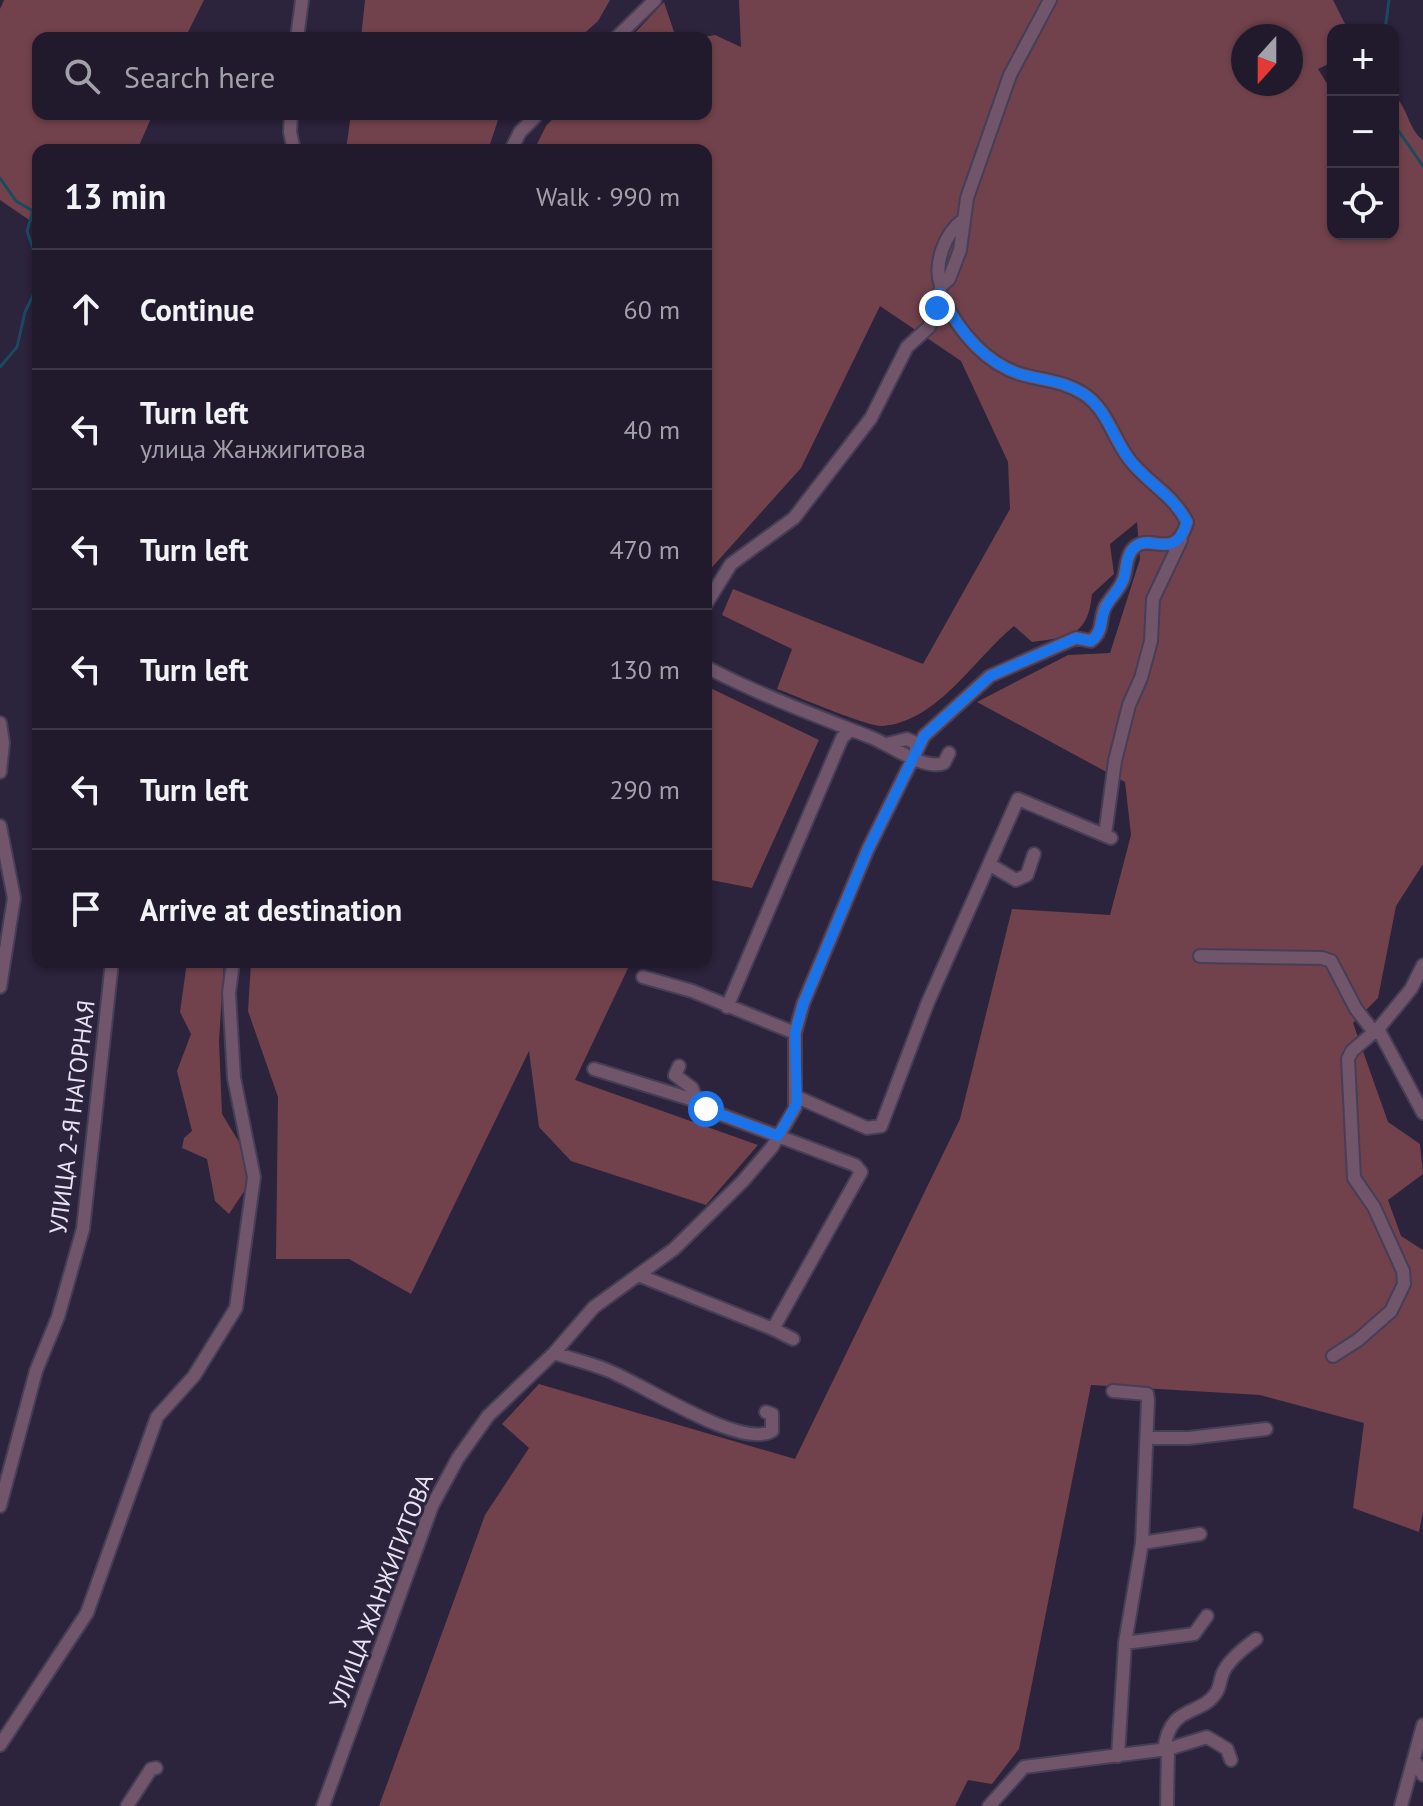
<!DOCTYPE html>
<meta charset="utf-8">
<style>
body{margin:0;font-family:"PT Sans",sans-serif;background:#2d2739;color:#f1f3f6}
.controls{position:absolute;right:24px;top:24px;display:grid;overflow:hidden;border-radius:16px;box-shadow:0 2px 6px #0004}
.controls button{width:72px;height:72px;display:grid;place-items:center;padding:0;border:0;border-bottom:2px solid #3e3849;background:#211a2d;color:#f1f3f6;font:40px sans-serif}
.compass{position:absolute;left:1231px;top:24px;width:72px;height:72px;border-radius:50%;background:#211a2d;box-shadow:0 2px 6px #0004;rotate:201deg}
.stop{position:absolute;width:24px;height:24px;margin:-18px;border:6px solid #1a73e8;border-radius:50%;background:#fff}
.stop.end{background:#1a73e8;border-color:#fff;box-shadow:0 2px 8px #0008}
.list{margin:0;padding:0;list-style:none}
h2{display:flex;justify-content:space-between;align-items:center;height:104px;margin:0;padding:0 32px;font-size:34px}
h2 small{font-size:26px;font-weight:400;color:#a2a1aa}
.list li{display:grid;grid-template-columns:52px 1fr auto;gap:24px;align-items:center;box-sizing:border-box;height:120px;padding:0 32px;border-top:2px solid #3e3849}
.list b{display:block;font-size:30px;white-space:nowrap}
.list p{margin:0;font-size:26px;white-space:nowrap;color:#a2a1aa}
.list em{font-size:26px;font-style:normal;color:#a2a1aa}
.icon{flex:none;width:44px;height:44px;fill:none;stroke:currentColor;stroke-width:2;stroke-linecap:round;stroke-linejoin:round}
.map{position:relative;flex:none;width:1423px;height:1806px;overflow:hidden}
.search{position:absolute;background:#211a2d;box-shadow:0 2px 6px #0004;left:32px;top:32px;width:680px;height:88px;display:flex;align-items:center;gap:20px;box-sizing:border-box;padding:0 28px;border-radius:16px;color:#a2a1aa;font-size:30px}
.panel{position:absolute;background:#211a2d;box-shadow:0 2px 6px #0004;left:32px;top:144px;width:680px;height:824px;border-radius:16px}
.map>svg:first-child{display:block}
.green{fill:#71424c;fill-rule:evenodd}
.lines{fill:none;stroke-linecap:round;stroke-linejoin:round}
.stream{stroke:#1a4a62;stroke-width:3}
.minor-casing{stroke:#463e56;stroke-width:16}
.minor{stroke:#70556b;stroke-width:12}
.route{stroke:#1a73e8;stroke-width:10}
.labels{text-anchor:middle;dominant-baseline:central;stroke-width:6;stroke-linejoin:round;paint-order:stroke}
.street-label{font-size:24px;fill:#e8e3f3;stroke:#2c233c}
</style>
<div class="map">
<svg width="1423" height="1806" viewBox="0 0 1423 1806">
<rect width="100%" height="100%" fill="#2c233c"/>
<path class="green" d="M4,0H204L185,38H38V114H153L137,150H38V226L0,200V9Z
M365,0H610L598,21L579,38H361Z
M739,0H1333L1348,30H1333V62L1318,69L1333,93V234H1393V94C1408,107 1408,129 1423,140V864L1396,906L1378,998L1353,1023L1388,1122L1420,1144L1423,1174L1388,1200L1401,1236L1423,1250V1512L1419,1532L1353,1508L1364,1423L1260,1395L1091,1385L1019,1749L992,1784L968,1780L955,1806H379L485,1515L529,1448L502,1424L539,1384L795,1459L960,1119L1012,909L1110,915L1131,835L1125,782L977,702L1068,655L1110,653L1140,559L1137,522L1110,544L1114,574L1092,594C1088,636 1070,637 1032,642L1014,626C974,659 938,721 883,726C867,727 797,696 777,689L792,649L722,615L733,589L923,664L1010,509L1008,462L961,361L880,306L801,468L706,574V150H534L546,126L557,114H706V38H697L715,35L741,47ZM1243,36H1291V84H1243Z
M664,2L676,38H630Z
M351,114H500L488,150H346Z
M706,686L819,740L752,888L706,879Z
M187,962H224L219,1041L222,1114L242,1147L249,1184L229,1214L215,1201L207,1159L182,1148L184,1138L192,1131L177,1071L191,1034L180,1012Z
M251,962H631L575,1080L758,1145L706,1205L571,1161L539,1127L529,1051L411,1294L349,1259H276L278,1097L248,1011Z"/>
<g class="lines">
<path class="stream" d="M1385,30L1389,0
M1393,123L1423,166
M0,178L16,201L33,211L27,231L38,263
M0,367L17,347L25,312L38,285"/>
<g class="minor-casing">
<path id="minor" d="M297,38L302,0
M616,38L655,0
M291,114L290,132L294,150
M511,150L520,132L535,117
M941,286C933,264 945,233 963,220
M706,604L731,564L794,518L871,418L907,347L929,327L937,308L941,286L949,279L960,250L967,198L1010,75L1050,0
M706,667C760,695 814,715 870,737C889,744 924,771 944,763L949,753
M0,723L3,743L0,772
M887,744L907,739L916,743V751
M0,826L14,898L0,987
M1105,835L1115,761L1129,705L1141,678L1151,641L1153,599L1181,540
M989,864L1016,880L1027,875L1034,854
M1200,956L1322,958L1331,961L1356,1009L1374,1032L1378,1029L1423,1113
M643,977L692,991L795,1033
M727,1007L842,738L850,730
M1378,1029L1411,989L1423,965
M594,1069L697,1101
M797,1097L867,1128L881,1126L928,1002L1018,799L1111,838
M638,1275L773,1329L861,1172L855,1165L706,1109L698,1104L692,1088L675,1075L679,1066
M773,1329L793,1339
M554,1353C572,1359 590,1363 607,1370C641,1383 741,1450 772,1431V1414L766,1412
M1333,1356L1358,1340L1391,1311L1404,1284L1403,1271L1374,1207L1354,1178L1348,1059L1352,1051L1374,1032
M1113,1391L1147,1394L1148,1400L1142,1543L1125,1643L1118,1756
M1147,1438H1189L1266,1429
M0,1506L36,1371L58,1317L83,1229L112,962
M1142,1543L1200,1534
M1125,1643L1194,1634L1207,1616
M0,1745L87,1613L157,1417L194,1376L236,1308L254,1177L234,1078L229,993L233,962
M1168,1749L1207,1737L1227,1749L1231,1760
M1164,1750C1170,1703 1200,1717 1216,1693C1220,1687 1220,1681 1222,1675C1227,1661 1245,1647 1256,1639
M1414,1760L1423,1775
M127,1806L151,1769L156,1768
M323,1806L432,1506L458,1458L488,1416L554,1353L594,1307L674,1249L743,1181L772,1147L795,1108V1033L803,1004L868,849L924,736L990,676L1076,638L1091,641C1104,631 1099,620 1105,607C1110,598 1119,590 1123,580C1127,571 1125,559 1132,550C1148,529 1175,565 1187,522C1173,494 1147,483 1129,459C1113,438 1107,409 1084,394C1067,383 1051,381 1032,377C988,369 958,331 940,293
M989,1806L1024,1767L1168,1749L1167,1806
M1401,1806L1423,1725"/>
</g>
<use href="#minor" class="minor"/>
</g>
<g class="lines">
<path class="route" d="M706,1109L778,1136L797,1103L795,1033L803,1004L868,849L924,736L990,676L1076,638L1091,641C1104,631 1099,620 1106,607C1110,598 1119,590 1123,580C1127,571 1125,559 1132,550C1148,529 1174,565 1187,522C1173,495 1147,483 1129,459C1113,438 1107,410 1084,394C1067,383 1051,381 1032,377C988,369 958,331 940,293L937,308"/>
</g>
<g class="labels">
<g class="street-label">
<text transform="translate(72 1117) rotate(-83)">УЛИЦА 2-Я НАГОРНАЯ</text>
<text transform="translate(381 1591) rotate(-69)">УЛИЦА ЖАНЖИГИТОВА</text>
</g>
</g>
</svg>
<div class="controls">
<button>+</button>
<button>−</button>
<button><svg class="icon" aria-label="locate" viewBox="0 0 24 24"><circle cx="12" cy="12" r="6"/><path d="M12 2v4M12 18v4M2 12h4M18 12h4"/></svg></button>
</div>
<svg class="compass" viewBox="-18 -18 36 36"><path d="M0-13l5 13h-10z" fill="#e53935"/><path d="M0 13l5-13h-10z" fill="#a2a1aa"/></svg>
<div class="stop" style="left:706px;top:1109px"></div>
<div class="stop end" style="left:937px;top:308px"></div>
<div class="search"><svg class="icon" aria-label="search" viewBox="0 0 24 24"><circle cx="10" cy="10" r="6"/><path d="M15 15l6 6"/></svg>Search here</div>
<section class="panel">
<h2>13 min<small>Walk · 990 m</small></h2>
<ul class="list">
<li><svg class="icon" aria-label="ahead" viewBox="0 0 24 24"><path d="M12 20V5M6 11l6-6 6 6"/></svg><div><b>Continue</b></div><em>60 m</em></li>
<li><svg class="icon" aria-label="left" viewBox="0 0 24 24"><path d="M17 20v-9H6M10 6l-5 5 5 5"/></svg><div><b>Turn left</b><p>улица Жанжигитова</p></div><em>40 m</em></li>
<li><svg class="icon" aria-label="left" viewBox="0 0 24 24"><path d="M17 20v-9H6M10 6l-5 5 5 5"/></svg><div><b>Turn left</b></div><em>470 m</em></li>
<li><svg class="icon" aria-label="left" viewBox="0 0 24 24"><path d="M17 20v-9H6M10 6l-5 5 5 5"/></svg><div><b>Turn left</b></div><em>130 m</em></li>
<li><svg class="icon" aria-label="left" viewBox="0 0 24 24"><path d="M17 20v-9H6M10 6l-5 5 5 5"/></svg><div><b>Turn left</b></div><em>290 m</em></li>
<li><svg class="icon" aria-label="arrive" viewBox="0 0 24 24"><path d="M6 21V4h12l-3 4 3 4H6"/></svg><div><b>Arrive at destination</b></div></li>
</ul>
</section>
</div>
